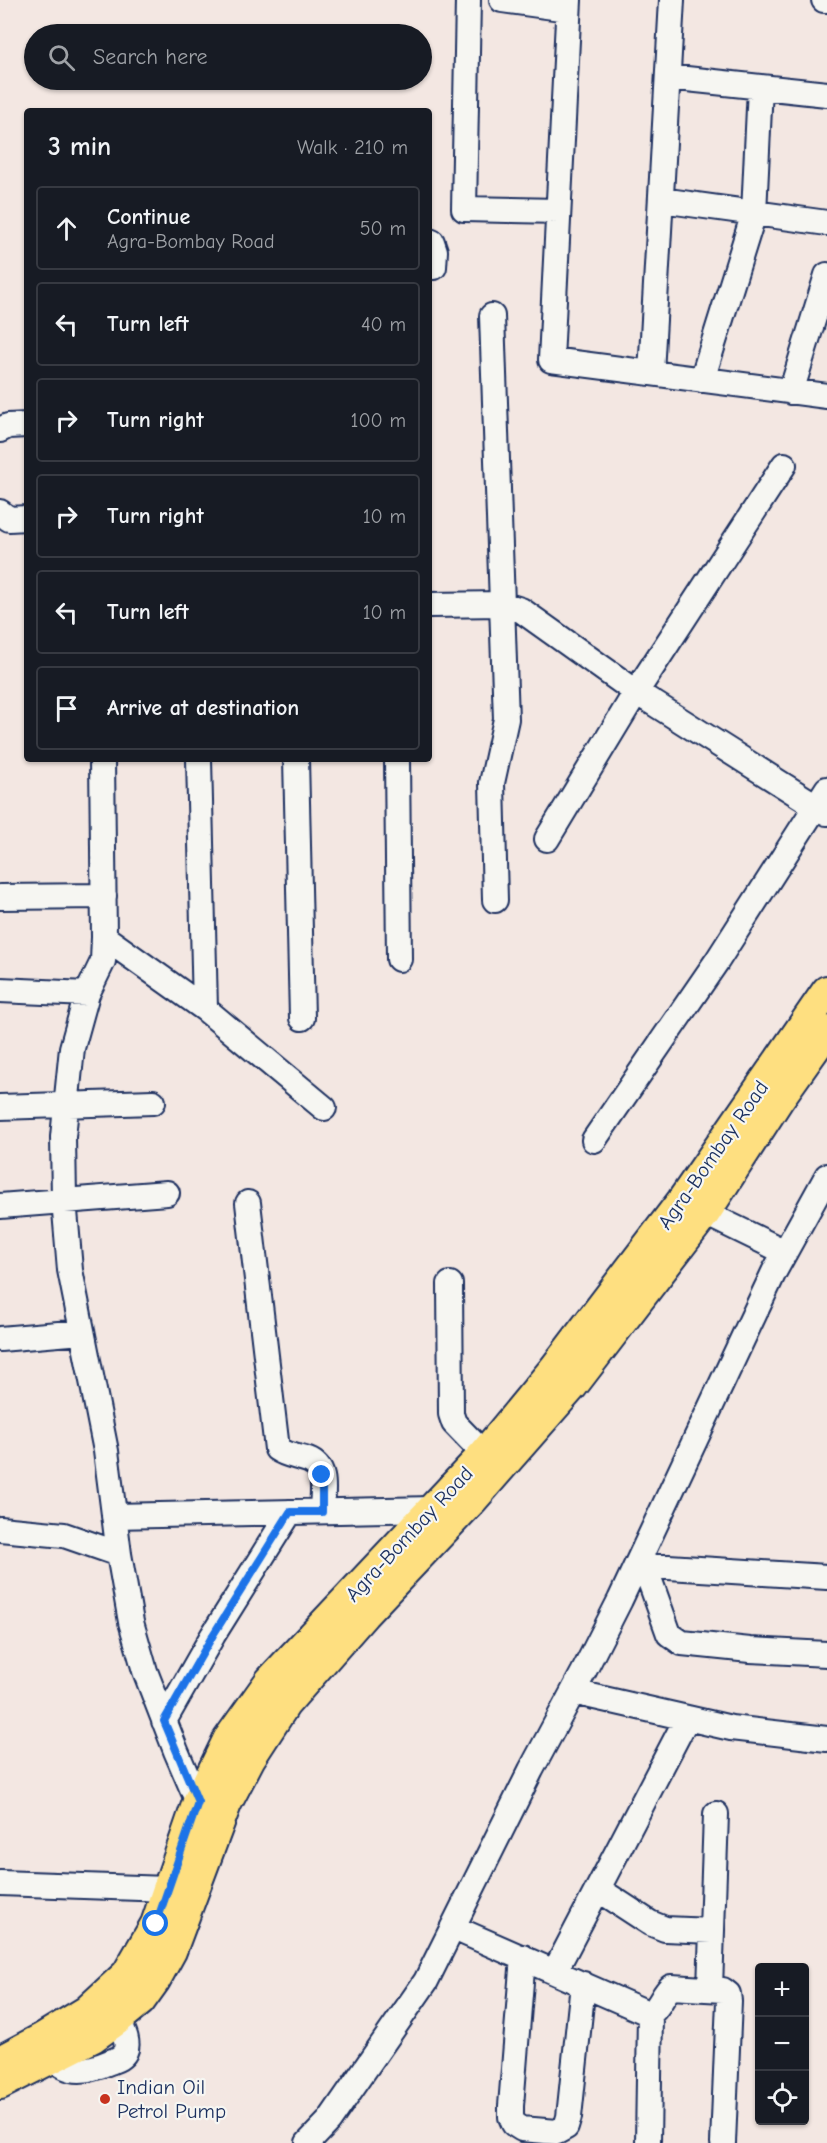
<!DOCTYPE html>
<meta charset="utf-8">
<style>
body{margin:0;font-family:"Comic Neue",sans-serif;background:#20242c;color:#f1f3f6}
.controls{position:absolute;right:18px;bottom:18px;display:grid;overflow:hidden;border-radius:6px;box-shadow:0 2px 4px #0004}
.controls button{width:54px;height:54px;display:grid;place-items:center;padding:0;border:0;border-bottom:2px solid #363941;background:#171b24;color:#f1f3f6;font:30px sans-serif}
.stop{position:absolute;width:18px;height:18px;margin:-14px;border:4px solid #1a73e8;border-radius:50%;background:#fff}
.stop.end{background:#1a73e8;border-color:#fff;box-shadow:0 2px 6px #0008}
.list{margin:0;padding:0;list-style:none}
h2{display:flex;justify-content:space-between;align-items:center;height:78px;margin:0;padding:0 24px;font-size:26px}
h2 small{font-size:20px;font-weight:400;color:#9ea1a6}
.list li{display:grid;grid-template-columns:39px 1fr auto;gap:18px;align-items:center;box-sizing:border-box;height:84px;margin:0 12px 12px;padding:0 12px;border:2px solid #363941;border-radius:6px}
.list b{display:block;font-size:22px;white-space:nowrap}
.list p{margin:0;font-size:20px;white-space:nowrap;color:#9ea1a6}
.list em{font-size:20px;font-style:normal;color:#9ea1a6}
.icon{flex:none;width:33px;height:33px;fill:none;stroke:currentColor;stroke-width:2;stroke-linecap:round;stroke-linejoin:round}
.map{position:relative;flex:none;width:827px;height:2143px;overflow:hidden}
.search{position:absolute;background:#171b24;box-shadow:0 2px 4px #0004;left:24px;top:24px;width:408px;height:66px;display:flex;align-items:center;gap:15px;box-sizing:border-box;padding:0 21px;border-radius:33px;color:#9ea1a6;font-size:22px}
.panel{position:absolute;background:#171b24;box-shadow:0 2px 4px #0004;left:24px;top:108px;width:408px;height:654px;border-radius:6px}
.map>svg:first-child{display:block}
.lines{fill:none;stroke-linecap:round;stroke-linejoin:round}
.minor-casing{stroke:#1b2f5e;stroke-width:28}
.major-casing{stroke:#1b2f5e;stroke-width:34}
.minor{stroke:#f6f6f2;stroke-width:24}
.major{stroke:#fedf80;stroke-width:30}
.route{stroke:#1a73e8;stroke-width:8}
.poi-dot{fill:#c8321e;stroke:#f6f6f2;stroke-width:2}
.labels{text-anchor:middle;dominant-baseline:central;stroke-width:4.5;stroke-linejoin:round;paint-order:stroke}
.street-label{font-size:21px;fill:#1b2f5e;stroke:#f6f6f2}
.poi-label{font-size:21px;fill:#1b2f5e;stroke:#f6f6f2;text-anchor:start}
</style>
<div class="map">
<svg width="827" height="2143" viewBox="0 0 827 2143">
<rect width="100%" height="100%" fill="#f3e7e2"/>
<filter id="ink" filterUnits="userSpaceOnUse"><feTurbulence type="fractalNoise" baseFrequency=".0167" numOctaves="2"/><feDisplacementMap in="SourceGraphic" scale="12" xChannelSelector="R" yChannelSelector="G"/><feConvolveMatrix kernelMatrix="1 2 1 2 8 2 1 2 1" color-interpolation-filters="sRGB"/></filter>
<g filter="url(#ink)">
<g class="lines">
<g class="minor-casing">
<path id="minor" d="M468,0L464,209L558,211
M502,0L568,9
M569,0L551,360L827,396
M824,0H827
M668,77L827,94
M661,200L827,223
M429,241L432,242L435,251L434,267
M492,316L506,719L492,783L495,900
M651,373L672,0
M702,380L754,213L760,87
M791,392L827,275
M0,430L8,426L27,425
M0,512L9,519L27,518
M429,605L502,604L521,610L636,692L827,813
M102,759L104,937L103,961L87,994L72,1048L63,1137L64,1199L70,1270L106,1451L119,1554L131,1622L145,1671L176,1751L198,1802
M199,759L205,1009
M296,759L302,1018
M397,759L399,959
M547,839L636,692L784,465
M0,897L104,896
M104,937L205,1009L324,1108
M0,990L87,994
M0,1107L153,1102
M594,1140L717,961L827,789
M248,1203L277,1449C287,1456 297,1456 308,1460C329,1468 322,1494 322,1511
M0,1206L167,1193
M705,1213L785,1252
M450,1284L451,1414L454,1423L484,1454
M0,1339L82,1332
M114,1516L432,1509
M0,1529L64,1535L119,1554
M637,1565L827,1577
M645,1567L669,1634L682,1643L750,1650L827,1654
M573,1692L731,1728L827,1739
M164,1721L213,1635L290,1512
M0,1883L167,1889
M598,1889L650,1923L665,1929L712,1931
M454,1928L650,2014C660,2007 662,1995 671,1987L723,1990L728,1994L729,2001L723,2143
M523,1957L511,2106V2117L514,2124L522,2129L557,2132L566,2127L569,2117L583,1984
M555,1971L687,1718
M710,1988L716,1814
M53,2057C69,2076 89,2071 110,2062C115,2060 122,2058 125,2052C130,2042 122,2028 118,2019
M308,2143L329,2121L426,1981L531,1770L583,1673L620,1600L774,1272L827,1176
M648,2143L650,2014"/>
</g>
<g class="major-casing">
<path id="major" d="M0,2061L41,2039L87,2011L127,1974L156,1924L198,1802L228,1740L270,1681L484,1454L554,1369L682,1201L827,991
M0,2084L93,2037L118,2019L140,2001L155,1980L171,1951L226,1804L250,1758L285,1704L364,1614L473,1499L573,1385L705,1213L778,1100L827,1031"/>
</g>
<use href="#minor" class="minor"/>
<use href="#major" class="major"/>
</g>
</g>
<g class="lines" filter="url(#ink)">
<path class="route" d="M156,1924L198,1802L164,1721L213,1635L290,1512H322V1475"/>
</g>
<circle class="poi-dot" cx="105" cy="2099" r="6"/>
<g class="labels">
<g class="street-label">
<text transform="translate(713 1155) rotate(-55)">Agra-Bombay Road</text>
<text transform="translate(409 1534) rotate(-47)">Agra-Bombay Road</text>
</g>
<g class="poi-label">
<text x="117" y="2087">Indian Oil<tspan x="117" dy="24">Petrol Pump</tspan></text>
</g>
</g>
</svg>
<div class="controls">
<button>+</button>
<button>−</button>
<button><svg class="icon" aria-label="locate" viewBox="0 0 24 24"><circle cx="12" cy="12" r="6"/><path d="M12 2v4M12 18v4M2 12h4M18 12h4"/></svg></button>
</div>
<div class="stop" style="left:156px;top:1924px"></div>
<div class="stop end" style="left:322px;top:1475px"></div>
<div class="search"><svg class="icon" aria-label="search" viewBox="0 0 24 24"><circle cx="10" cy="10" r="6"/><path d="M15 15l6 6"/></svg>Search here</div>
<section class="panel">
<h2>3 min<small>Walk · 210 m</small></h2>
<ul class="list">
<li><svg class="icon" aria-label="ahead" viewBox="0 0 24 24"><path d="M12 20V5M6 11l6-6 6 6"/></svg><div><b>Continue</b><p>Agra-Bombay Road</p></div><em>50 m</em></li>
<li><svg class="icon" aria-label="left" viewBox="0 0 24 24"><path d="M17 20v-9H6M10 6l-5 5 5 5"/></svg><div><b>Turn left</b></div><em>40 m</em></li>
<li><svg class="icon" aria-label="right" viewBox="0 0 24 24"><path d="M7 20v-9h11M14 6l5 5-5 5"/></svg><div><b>Turn right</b></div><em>100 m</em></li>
<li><svg class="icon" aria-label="right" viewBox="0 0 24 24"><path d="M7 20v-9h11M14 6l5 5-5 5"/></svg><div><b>Turn right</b></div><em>10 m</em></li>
<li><svg class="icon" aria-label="left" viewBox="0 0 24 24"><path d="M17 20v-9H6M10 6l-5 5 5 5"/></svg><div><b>Turn left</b></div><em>10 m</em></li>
<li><svg class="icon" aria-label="arrive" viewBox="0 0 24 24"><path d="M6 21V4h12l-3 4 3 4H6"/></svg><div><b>Arrive at destination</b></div></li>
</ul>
</section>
</div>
